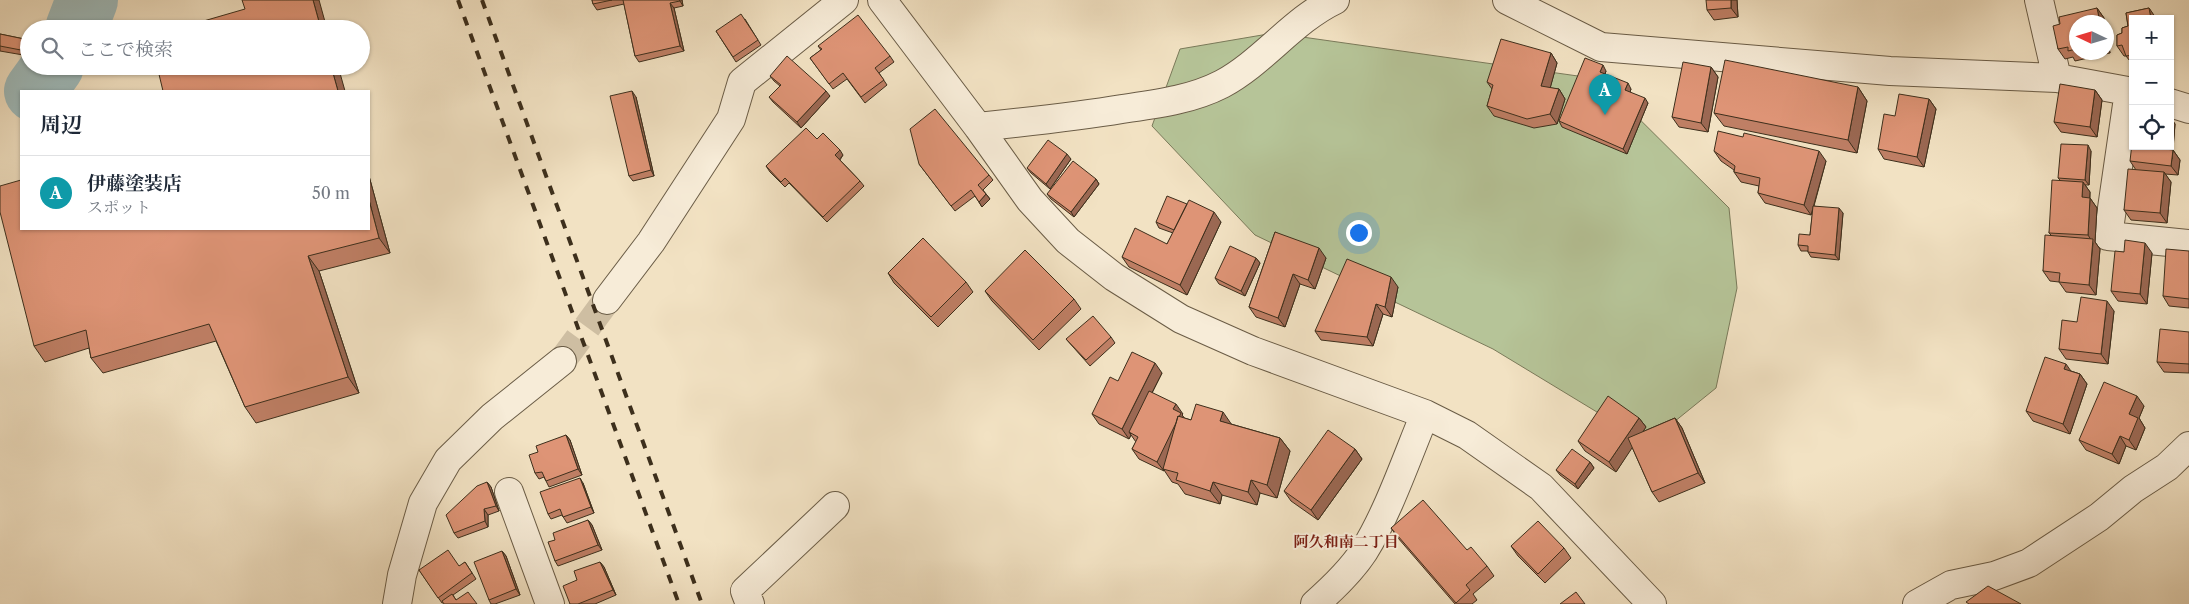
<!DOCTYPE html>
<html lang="ja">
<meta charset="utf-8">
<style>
body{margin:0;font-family:"Libre Caslon Text","Noto Serif JP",serif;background:#f2f2f3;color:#1f2937}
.controls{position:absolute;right:15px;top:15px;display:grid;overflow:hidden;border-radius:0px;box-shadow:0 1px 4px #0004}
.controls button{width:45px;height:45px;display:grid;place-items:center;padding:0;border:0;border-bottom:1px solid #e0e1e3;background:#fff;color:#1f2937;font:25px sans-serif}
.compass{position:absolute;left:2069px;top:15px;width:45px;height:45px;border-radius:50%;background:#fff;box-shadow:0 1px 4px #0004;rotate:274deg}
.you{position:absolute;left:1358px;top:232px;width:18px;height:18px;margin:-12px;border:4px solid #fff;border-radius:50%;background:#1a73e8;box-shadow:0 0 0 8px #1a73e833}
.badge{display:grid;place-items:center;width:32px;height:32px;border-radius:50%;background:#8f2418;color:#fff;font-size:16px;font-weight:700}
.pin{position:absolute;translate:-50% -41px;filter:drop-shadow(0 1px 2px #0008)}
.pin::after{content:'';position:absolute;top:26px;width:18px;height:15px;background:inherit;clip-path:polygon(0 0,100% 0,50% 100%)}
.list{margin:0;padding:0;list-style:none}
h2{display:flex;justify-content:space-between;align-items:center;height:65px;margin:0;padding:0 20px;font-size:21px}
h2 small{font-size:16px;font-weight:400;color:#747a83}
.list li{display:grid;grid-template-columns:32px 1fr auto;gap:15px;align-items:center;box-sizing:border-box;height:75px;padding:0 20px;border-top:1px solid #e0e1e3}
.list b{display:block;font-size:19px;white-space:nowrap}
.list p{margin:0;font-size:16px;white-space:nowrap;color:#747a83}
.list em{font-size:16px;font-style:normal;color:#747a83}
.icon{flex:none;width:28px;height:28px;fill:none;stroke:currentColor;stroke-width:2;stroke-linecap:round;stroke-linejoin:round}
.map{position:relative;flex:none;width:2189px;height:604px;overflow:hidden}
.search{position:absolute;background:#fff;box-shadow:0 1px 4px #0004;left:20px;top:20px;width:350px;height:55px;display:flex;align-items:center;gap:12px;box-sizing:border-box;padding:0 18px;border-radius:28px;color:#747a83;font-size:19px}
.panel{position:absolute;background:#fff;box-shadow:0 1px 4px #0004;left:20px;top:90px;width:350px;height:140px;border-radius:0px}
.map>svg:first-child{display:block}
.green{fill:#b6c498;stroke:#7a7a5a}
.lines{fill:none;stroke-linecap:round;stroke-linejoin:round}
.river{stroke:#9fbcbd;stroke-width:62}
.minor-tunnel{stroke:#cebea2;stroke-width:28;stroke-dasharray:28 14;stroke-linecap:butt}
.minor-casing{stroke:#6a5c46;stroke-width:30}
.minor{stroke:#f7ecd8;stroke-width:28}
.rail{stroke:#3d2f1c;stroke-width:4;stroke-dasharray:9 9;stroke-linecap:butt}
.wall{fill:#bf7f65;stroke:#3d2f1c}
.shaded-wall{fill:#9b6853;stroke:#3d2f1c}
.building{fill:#de9476;stroke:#3d2f1c}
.labels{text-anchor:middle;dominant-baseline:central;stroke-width:4;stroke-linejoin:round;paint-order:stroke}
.neighbourhood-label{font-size:15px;font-weight:bold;fill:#7a1f14;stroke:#f7ecd8}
</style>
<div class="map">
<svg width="2189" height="604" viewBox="0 0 2189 604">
<rect width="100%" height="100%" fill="#f2e2c3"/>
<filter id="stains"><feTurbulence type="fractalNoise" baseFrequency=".004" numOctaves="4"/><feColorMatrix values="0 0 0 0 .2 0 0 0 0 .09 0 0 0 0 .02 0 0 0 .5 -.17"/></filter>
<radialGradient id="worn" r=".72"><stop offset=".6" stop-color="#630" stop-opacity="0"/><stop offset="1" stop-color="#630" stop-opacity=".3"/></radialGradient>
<path class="green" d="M1274,33L1599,79L1729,208L1737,288L1716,388L1648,443L1493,349L1255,235L1152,126L1180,49Z"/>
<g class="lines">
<path class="river" d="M76,29L87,0
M35,91L53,66"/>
<path class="minor-tunnel" d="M562,361L607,300"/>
<g class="minor-casing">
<path id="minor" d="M882,0L978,127L1030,200L1068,241L1114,277L1181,319L1253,351L1425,414L1467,435L1541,487L1652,604
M1507,0L1601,47L1890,71L2057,78L2133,92
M2039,0L2057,78
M2129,91L2108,236L2189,244
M2170,103L2189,109
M978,127C1026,122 1074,117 1122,109C1156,104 1191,100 1222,84C1263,62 1293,20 1335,0
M607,300L651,242L731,119L742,82L844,0
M509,492L550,604
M397,604L402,575L423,503L448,460L492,417L562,361
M750,604L745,591L835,506
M1315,604C1332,589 1351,571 1364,551C1388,513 1407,457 1425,414
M1917,604L1951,585L1994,576L2029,563L2099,517L2133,489L2167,467L2189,446"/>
</g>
<use href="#minor" class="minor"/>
<path class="rail" d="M458,0L679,604
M482,0L702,604"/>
</g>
<path class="wall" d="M592,0H682L683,6L674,8L684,51L639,62L635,56L624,4L597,10L593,4Z
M1737,0L1738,17L1714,20L1707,10Z
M2097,8L2104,18L2076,22V52H2106V32L2110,53L2075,61L2073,57L2065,59L2058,49L2060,24Z
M2149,8L2156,19H2133V65L2126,56H2124L2117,46V35L2122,33V28L2128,26L2126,13Z
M745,19L761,45L736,62L716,31Z
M0,34L29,40V56L0,51Z
M818,46L890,56L894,62L879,73L887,85L865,103L847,79L833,89L810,58L821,50Z
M1551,53L1557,63L1550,88L1559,89L1565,99L1557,124L1534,128L1494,116L1487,106L1492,89L1487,82Z
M1711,67L1718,77L1708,132L1679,127L1672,117Z
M1606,71L1605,74L1631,89L1630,92L1648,103L1627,154L1562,127L1559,121Z
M770,76L830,96L801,128L773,102L769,97L780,86L774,81Z
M1858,87L1867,101L1857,153L1724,126L1714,113Z
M2095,90L2102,100L2097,137L2061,132L2054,122Z
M636,97L654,176L633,181L629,176Z
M1929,99L1936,109L1924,167L1884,159L1878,149Z
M2170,117L2175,124L2173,150L2180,160L2178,175L2165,174L2171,182L2167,223L2131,220L2124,210L2136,170L2130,161L2170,146Z
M817,139L843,155L840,160L860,181L864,186L827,222L789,183L785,187L770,172L766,166Z
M1714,151L1826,161L1814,206L1843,213L1839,260L1811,257L1808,252V251H1801L1798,245L1810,235L1813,209L1811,215L1765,203L1758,193L1759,186L1741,182L1734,172V170L1721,161Z
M2091,151L2089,185H2085L2090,192V198L2097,208L2095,242L2100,249L2096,295L2066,292L2059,282L2050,281L2043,271L2051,235L2049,233L2060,180L2058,178Z
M1071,159L1050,189L1031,173L1027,168Z
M919,164L989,175L993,180L983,190L990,199L982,207L975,196L955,211Z
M369,176L390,253L319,271L359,393L256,423L245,407L216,341L103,373L91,358L89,348L45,362L34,346Z
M1096,179L1099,184L1074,217L1051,199L1047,194Z
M1156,222H1221L1187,295L1129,267L1122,257L1167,244L1173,233L1159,228Z
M1275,232L1326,258L1315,289L1300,284L1285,327L1256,317L1249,307Z
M2189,251V308L2169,306L2163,296Z
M2152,253L2147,304L2118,301L2111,291Z
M1256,258L1260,263L1245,296L1219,284L1215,278Z
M888,273L966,282L973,292L938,327L894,283Z
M1398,287L1392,317L1383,314L1373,346L1321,340L1315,331Z
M985,291L1074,299L1081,309L1039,350L992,301Z
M2114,311L2108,364L2066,359L2059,349L2077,322Z
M2189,332V373L2164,372L2157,362Z
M1111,337L1115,343L1090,366L1066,339Z
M2071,371L2080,374L2087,384L2070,434L2033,421L2026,411Z
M1162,373L1152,393L1183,414L1182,415L1184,418L1191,420L1231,424L1280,438L1290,451L1277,498L1260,493L1257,505L1222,495L1220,504L1185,494L1178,484L1172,482L1164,470V471L1139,459L1132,449L1136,442L1131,435L1129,439L1099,424L1092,414L1118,381Z
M2144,406L2139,418L2145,428L2136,450L2126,446L2119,464L2086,450L2079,440Z
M1639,418L1646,427L1642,432L1675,418L1682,428L1705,483L1659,502L1652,492L1632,447L1616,472L1585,451L1578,441Z
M566,435L570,440L582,475L549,487L544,477L539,479L535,473L538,452Z
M1355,449L1362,459L1318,520L1291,501L1284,491Z
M1590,462L1594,468L1578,489L1560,475L1556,470Z
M487,482L491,487L499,511L488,515V527L458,538L454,533Z
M583,483L594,513L567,523L562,515L551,519L548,514Z
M588,520L592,525L602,550L558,566L555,561V540Z
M1391,528L1467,550L1487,566L1494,576L1473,594L1477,600L1472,604H1455L1398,538Z
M1511,546L1564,548L1571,558L1545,583L1518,556Z
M502,551L506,556L520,595L495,604H491L489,600Z
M465,562L476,579L453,595L456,600L442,603L419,570L460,566Z
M600,562L604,567L616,595L595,604H570L577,580Z"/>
<path class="shaded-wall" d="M313,0H319L327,29H321Z
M679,0H682L683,6L680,1Z
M1731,0H1737L1738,17L1731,8Z
M670,3L674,8L684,51L680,46Z
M2097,8L2104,18L2105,22H2100Z
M2149,8L2156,18V19H2151Z
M2106,32L2110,53L2106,48Z
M29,40V55L26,51Z
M1551,53L1557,63L1548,96L1541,86Z
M1603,65L1606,71L1604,77L1600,72Z
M331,66H338L345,91H338Z
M1711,67L1718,77L1708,132L1701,123Z
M1628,83L1631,89L1629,95L1625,90Z
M1858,87L1867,101L1857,153L1848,140Z
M1559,89L1565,99L1557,124L1550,114Z
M2095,90L2102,100L2097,137L2090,127Z
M632,91L636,97L654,176L651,170Z
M826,91L830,96L801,128L797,122Z
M1645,98L1648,103L1627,154L1623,149Z
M1929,99L1936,109L1924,167L1917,157Z
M2170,117L2175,124L2172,159L2165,149V146H2170Z
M2088,145L2091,151L2089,185L2085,180Z
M840,150L843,155L839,160L835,155Z
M2173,150L2180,160L2178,175L2171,166Z
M1819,151L1826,161L1811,215L1804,205Z
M1067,154L1071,159L1050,189L1046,184Z
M2164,172L2171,182L2167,223L2160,213Z
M369,176L390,253L379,238L369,200Z
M1096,179L1099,184L1074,217L1071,212Z
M2083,182L2090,192L2089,207L2082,197Z
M986,194L990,199L982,207L979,202Z
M2090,198L2097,208L2095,242L2100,249L2096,295L2089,285L2093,243L2088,235Z
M1839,208L1843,213L1839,260L1835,255Z
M1214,212L1221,222L1187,295L1180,285Z
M2145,243L2152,253L2147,304L2140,294Z
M1319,248L1326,258L1315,289L1308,280Z
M308,256L319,271L359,393L348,377Z
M1256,258L1260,263L1245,296L1241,291Z
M1293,274L1300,284L1285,327L1278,318Z
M1391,277L1398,287L1392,317L1385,307Z
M2107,301L2114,311L2108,364L2101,354Z
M1376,304L1383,314L1373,346L1367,337Z
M1155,363L1162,373L1131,434L1129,432L1131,435L1129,439L1122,429Z
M2066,364L2073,374L2064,369Z
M2080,374L2087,384L2070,434L2063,424Z
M2137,396L2144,406L2139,418L2145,428L2136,450L2129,440V414Z
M1176,404L1183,414L1182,415L1188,423L1163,469L1164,470V471L1157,462L1173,409Z
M1223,412L1232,425L1220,421Z
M1639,418L1646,427L1616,472L1609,462Z
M1675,418L1682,428L1705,483L1698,473Z
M566,435L570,440L582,475L578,469Z
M2120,436L2126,446L2119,464L2112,454Z
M1280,438L1290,451L1277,498L1267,485Z
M1355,449L1362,459L1318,520L1311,510Z
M1590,462L1594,468L1578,489L1575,484Z
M580,478L583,483L594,513L591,507Z
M1251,480L1260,493L1257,505L1248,492Z
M487,482L491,487L499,511L496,506Z
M1213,482L1222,495L1220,504L1210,491Z
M484,509L488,515V527L485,521Z
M588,520L592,525L602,550L598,545Z
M502,551L506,556L520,595L516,589Z
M600,562L604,567L616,595L613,590Z"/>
<path class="building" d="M242,0H313L321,29H176L245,9Z
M592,0H612L593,4Z
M623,0H679L680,1L670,3L680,46L635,56Z
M1706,0H1731V8L1707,10Z
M2097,8L2100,22H2076V49L2068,51V47L2058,49L2053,26L2060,24L2059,17Z
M2149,8L2151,19H2133V55L2126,56L2122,45L2117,46V35L2122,33V28L2128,26L2126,13Z
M741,14L758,40L733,57L716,31Z
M858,15L890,56L875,68L884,80L861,97L843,73L829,84L810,58L822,49L818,46Z
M0,34L29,40L26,51L0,46Z
M1501,39L1551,53L1541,86L1559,89L1550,114L1527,119L1487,106L1493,85L1487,82Z
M787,56L826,91L797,122L769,97L781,85L770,76Z
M1585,58L1603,65L1600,72L1628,83L1625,90L1645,98L1623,149L1559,121Z
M1725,60L1858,87L1848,140L1714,113Z
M1683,62L1711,67L1701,123L1672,117Z
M157,66H331L338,91H163Z
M2060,84L2095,90L2090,127L2054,122Z
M632,91L651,170L629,176L610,96Z
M1899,94L1929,99L1917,157L1878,149L1884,114L1895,116Z
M935,109L989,175L978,185L986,194L979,202L971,190L951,206L919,164L910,129Z
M806,128L817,139L823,133L840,150L835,155L860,181L823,217L785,178L781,182L766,166Z
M1718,131L1743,137L1744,133L1819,151L1804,205L1758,193L1760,178L1734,172L1735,166L1714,151Z
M2133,135V146H2165V149L2173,150L2171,166L2130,161Z
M1048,140L1067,154L1046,184L1027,168Z
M2061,144L2088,145L2085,180L2058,178Z
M1073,161L1096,179L1071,212L1047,194Z
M2128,169L2164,172L2160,213L2124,210Z
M21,180V229H369V200L379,238L308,256L348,377L245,407L209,324L91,358L86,330L34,346L0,212V186Z
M2052,180L2083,182L2082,197L2090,198L2088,235L2049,233Z
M1167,196L1187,204L1174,230L1156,222Z
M1189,200L1214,212L1180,285L1122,257L1135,228L1167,244Z
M1813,206L1839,208L1835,255L1808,252V246L1798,245L1799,234L1810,235Z
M1275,232L1319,248L1308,280L1293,274L1278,318L1249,307Z
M2045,235L2093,239L2089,285L2059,282L2060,273L2043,271Z
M923,238L966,282L931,317L888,273Z
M2125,240L2145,243L2140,294L2111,291L2115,251L2124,252Z
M1230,246L1256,258L1241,291L1215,278Z
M2166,249L2189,251V299L2163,296Z
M1025,250L1074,299L1033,340L985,291Z
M1347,259L1391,277L1385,307L1376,304L1367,337L1315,331Z
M2081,297L2107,301L2101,354L2059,349L2062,320L2077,322Z
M1093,316L1111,337L1086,360L1066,339Z
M2160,329L2189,332V364L2157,362Z
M1132,352L1155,363L1122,429L1092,414L1110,377L1118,381Z
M2045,357L2066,364L2064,369L2080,374L2063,424L2026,411Z
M2104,382L2137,396L2129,414L2138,418L2129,440L2120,436L2112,454L2079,440Z
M1149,391L1176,404L1173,409L1181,413L1179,417L1178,416L1176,423L1157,462L1132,449L1138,437L1129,432Z
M1608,396L1639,418L1609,462L1578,441Z
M1196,404L1223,412L1220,421L1280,438L1267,485L1251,480L1248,492L1213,482L1210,491L1176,480L1178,473L1163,469L1178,416L1191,420Z
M1675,418L1698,473L1652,492L1628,438Z
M1328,430L1355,449L1311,510L1284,491Z
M566,435L578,469L546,481L542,472L535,473L529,455L538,452L536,446Z
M1572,449L1590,462L1575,484L1556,470Z
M580,478L591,507L563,517L560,509L548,514L540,492Z
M487,482L496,506L484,509L485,521L454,533L446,515L477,486Z
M1423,500L1467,550L1471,547L1487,566L1466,585L1470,590L1456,603L1391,528Z
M588,520L598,545L555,561L548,542L555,540L553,533Z
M1538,521L1564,548L1538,574L1511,546Z
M448,550L459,566L465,562L472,573L438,598L419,570Z
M502,551L516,589L489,600L474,562Z
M600,562L613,590L578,604H570L563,586L577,580L574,571Z
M1988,586L2021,604H1969L1966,602Z
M468,592L477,604H444L442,601L452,594L456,600Z
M1576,592L1585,604H1560Z"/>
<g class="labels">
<g class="neighbourhood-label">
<text x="1346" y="541">阿久和南二丁目</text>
</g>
</g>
<rect width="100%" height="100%" filter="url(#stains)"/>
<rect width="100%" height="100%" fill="url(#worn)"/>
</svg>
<div class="controls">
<button>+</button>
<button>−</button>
<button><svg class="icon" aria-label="locate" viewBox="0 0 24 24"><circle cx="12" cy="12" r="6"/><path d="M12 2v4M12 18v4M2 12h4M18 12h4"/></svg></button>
</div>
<svg class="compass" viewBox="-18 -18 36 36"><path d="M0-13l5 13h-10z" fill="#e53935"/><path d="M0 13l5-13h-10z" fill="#747a83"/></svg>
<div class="you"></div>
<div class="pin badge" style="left:1605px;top:115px;background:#0f9aa8">A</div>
<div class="search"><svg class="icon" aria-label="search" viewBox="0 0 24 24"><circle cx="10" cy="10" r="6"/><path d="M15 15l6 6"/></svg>ここで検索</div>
<section class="panel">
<h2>周辺<small></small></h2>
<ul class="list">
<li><span class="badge" style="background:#0f9aa8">A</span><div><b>伊藤塗装店</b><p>スポット</p></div><em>50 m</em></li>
</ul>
</section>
</div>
